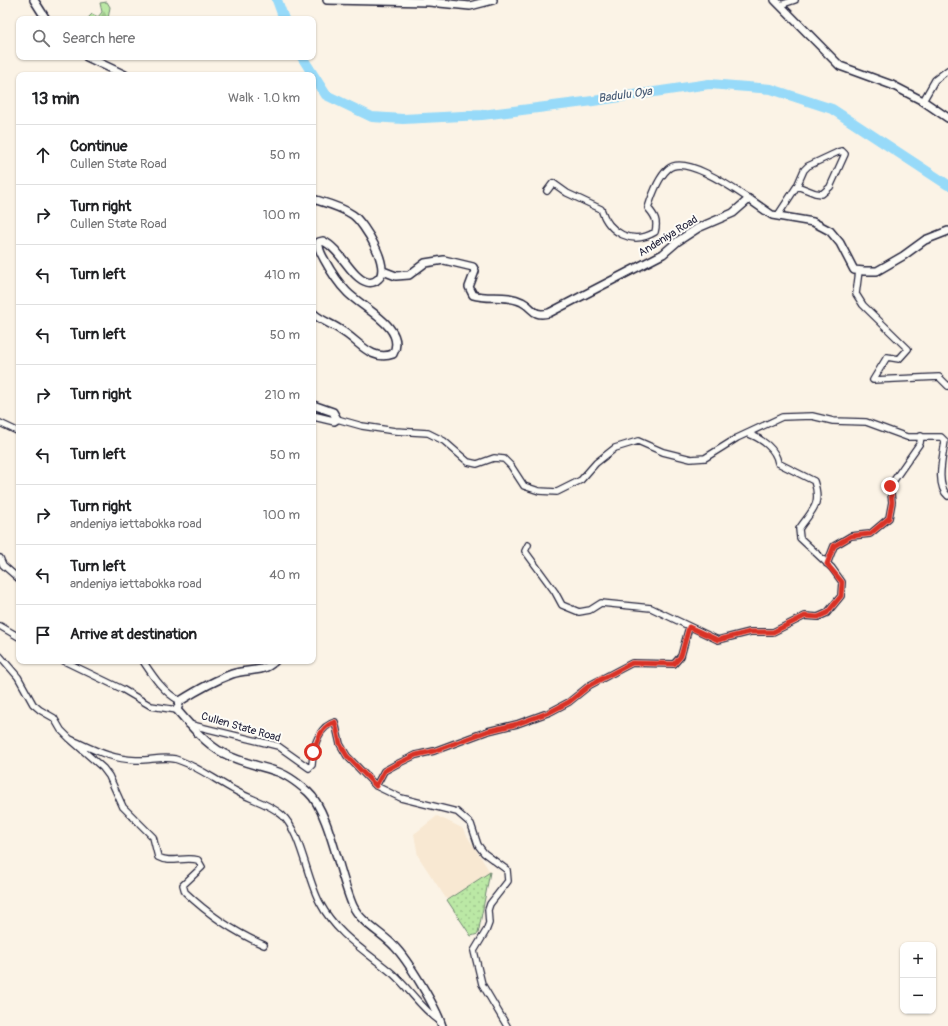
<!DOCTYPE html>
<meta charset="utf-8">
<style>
body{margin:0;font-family:Pangolin,sans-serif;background:#f2f2f2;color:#202124}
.controls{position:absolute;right:12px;bottom:12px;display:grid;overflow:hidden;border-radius:8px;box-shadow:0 1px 3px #0004}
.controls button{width:36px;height:36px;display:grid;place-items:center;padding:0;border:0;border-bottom:1px solid #e0e0e0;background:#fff;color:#202124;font:20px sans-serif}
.stop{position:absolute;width:12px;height:12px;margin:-9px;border:3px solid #d93025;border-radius:50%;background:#fff}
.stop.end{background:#d93025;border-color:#fff;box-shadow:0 1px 4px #0008}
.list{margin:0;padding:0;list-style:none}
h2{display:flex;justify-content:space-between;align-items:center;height:52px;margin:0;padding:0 16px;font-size:17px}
h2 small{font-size:13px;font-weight:400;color:#757577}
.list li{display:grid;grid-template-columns:26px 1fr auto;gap:12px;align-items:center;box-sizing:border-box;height:60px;padding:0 16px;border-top:1px solid #e0e0e0}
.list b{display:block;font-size:15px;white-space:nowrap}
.list p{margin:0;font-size:13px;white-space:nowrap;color:#757577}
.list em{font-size:13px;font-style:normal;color:#757577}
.icon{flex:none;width:22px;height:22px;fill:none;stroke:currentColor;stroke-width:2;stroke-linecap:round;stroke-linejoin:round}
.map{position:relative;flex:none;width:948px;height:1026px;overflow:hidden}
.search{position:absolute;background:#fff;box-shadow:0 1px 3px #0004;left:16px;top:16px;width:300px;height:44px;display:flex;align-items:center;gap:10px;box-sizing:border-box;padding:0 14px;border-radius:8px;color:#757577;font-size:15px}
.panel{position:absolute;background:#fff;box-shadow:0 1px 3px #0004;left:16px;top:72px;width:300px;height:592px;border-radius:8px}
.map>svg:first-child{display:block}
.built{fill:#f8e8d2}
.forest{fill:url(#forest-firs);stroke:#6e8570}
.park{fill:url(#park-dots);stroke:#6e8570}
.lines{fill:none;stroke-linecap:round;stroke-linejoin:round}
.river{stroke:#97daf9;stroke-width:10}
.minor-casing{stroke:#22223b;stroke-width:8}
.tertiary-casing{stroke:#22223b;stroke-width:10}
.minor{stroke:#fdfcf7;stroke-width:5.5}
.tertiary{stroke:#fdfcf7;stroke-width:7}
.route{stroke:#d93025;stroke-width:5}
.labels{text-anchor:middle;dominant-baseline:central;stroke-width:4;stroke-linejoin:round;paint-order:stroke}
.street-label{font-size:11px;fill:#22223b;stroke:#fdfcf7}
.water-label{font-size:12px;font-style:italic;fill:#455974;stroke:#fdfcf7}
</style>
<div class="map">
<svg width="948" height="1026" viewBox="0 0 948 1026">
<defs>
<pattern id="forest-firs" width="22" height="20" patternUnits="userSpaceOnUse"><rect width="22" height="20" fill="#bbe8a5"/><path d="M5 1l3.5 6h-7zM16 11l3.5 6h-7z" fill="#a0c78f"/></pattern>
<pattern id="park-dots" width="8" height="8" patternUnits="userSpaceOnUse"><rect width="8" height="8" fill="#bbe8a5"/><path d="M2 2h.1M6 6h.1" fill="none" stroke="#a0c78f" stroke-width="1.8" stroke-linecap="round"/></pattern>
</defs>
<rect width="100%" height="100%" fill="#fbf3e6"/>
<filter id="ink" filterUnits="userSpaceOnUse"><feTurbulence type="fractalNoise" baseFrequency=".025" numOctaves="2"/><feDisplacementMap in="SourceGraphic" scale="8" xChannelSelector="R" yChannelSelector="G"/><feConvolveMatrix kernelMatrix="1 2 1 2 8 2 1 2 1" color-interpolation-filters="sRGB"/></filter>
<g filter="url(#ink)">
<path class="built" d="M437,816L462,828L490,872L447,900L418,856L414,834Z"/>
<path class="forest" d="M107,2L110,7L108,19H87L92,14L98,17L102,12L100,3Z"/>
<path class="park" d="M490,872L478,934L471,936L447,900Z"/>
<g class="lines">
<path class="river" d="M277,0L284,19
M302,57L326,95L372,117L403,119L482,115L593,101L709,84L771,89L832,109L948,185"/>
<g class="minor-casing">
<path id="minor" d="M780,5L795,0
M923,101L935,80L948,70
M547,191L553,183L567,193L601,209C609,233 632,246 655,232C658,221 655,216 648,208C652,195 658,178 668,169C685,154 734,189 749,199
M778,215L797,186L815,193L822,194L830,187L845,154L842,151L838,152L808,166L804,170L797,186
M859,271L856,294L863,305L908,349L899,359L887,357L873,380L939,377L948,386
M337,419L362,426L395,431L428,433L444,441L468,462L477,464L494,458L504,459L511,466L524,486L539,491L557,492L581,480L596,463L615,448L638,441L663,452L691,459L705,458L737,438L782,417L812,416L833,421L866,422L907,437H941L945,441C943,457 935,485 948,496
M0,423L19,432
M528,545L525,551L555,592L562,605L579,612L590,610L601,603L651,608L718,640L750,632H773L805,616L818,617L827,613L841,596L842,582L832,568L800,538L799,529C812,510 822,505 814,481L778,463C776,449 762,439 749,434
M0,558L3,565L19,579
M827,564L834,546L851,536L870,534L889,518L892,502L890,486L920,443L921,436
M0,626L19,637
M0,656L18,677L33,704L40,710L54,718L61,730L70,739L103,768L109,776L123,807L153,837L158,857C170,864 185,856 198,860L202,867L183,885L185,892C209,915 234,932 264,945
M64,661L122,689L151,706L177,710
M143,661C153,676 163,692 180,701
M188,724L278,746L309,768L312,765C313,749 317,727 335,722L340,744L347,756L376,786L401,798L457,812L471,824L478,845L484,853L507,870L508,881L490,904L488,910L489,923L486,931L474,951L482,984L507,1026
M70,739C93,749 110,759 136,760C148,761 162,756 175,759C196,765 215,780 234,790C249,799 269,803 282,815C301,832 307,880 320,903C337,935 367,952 393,974C410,989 421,1009 440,1021
M376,786L384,771L395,765L416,755L434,751L488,731L517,724L550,712L569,702L590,685L632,663L674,664L681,656L689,627"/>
</g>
<g class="tertiary-casing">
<path id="tertiary" d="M34,0L46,19
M327,0L429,2L470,6L493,0
M775,0L840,66L892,85L923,101L948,118
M87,57L125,75
M313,199C326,203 342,207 353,215C364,223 392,268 378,279C375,282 371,283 367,282C351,278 341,249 323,241L319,242C318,249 321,253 324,259C330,270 338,283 347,292C362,308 408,328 393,354C371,362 359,341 342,331C333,324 321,321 313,313
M383,271L396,276L409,275L425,263L444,260L473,267L475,271L469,287L473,295C488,300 507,294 522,302C534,308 532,317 549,313L663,254L678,241L698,228L733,213L749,199L772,215L813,222L830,231L840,243L854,270L864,271H877L903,256L925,240L948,231
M313,405L333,412L337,419L334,421L313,416
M275,661C262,674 248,668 232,674C213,681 196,691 180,701L177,710C189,724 207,745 223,753C239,762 257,765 275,771C286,774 299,784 308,792C329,810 340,878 353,906C361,923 382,933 394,946C408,960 436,1007 442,1026"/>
</g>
<use href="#minor" class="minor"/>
<use href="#tertiary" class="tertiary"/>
</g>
</g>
<g class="lines" filter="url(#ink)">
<path class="route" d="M313,752C318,739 321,726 335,722L340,744L347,756L376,786L384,771L395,765L416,755L434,751L488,731L517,724L550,712L569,702L590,685L632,663L674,664L681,656L689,627L718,640L750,632H773L805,616L818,617L827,613L841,596L842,582L827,564L834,546L851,536L870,534L889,518L892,502L890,486"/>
</g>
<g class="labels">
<g class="street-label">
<text transform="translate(668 236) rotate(-32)">Andeniya Road</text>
<text transform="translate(241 727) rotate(16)">Cullen State Road</text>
</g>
<g class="water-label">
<text transform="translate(625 95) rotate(-8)">Badulu Oya</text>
</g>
</g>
</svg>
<div class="controls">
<button>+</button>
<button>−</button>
</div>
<div class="stop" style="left:313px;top:752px"></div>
<div class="stop end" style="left:890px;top:486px"></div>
<div class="search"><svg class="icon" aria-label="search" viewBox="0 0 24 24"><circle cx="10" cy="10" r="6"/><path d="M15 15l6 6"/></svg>Search here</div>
<section class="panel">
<h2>13 min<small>Walk · 1.0 km</small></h2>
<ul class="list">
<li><svg class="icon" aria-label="ahead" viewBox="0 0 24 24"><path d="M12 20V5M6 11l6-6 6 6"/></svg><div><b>Continue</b><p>Cullen State Road</p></div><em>50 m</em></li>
<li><svg class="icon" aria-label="right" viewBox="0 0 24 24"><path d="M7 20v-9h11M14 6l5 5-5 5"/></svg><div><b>Turn right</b><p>Cullen State Road</p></div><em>100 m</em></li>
<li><svg class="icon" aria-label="left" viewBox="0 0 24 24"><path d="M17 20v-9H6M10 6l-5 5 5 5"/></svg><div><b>Turn left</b></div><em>410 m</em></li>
<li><svg class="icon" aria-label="left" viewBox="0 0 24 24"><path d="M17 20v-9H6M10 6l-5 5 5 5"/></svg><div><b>Turn left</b></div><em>50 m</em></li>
<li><svg class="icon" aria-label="right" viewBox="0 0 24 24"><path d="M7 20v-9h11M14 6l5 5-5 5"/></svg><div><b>Turn right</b></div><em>210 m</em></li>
<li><svg class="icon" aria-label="left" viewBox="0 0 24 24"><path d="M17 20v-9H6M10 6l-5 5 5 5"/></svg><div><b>Turn left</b></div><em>50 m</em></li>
<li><svg class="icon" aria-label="right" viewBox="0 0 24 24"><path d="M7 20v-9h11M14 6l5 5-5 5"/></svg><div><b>Turn right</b><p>andeniya iettabokka road</p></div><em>100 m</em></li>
<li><svg class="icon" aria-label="left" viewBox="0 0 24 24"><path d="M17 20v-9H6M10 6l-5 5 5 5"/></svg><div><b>Turn left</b><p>andeniya iettabokka road</p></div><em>40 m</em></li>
<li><svg class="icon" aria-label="arrive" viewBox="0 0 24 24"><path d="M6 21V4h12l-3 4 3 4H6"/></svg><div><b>Arrive at destination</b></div></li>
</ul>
</section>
</div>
